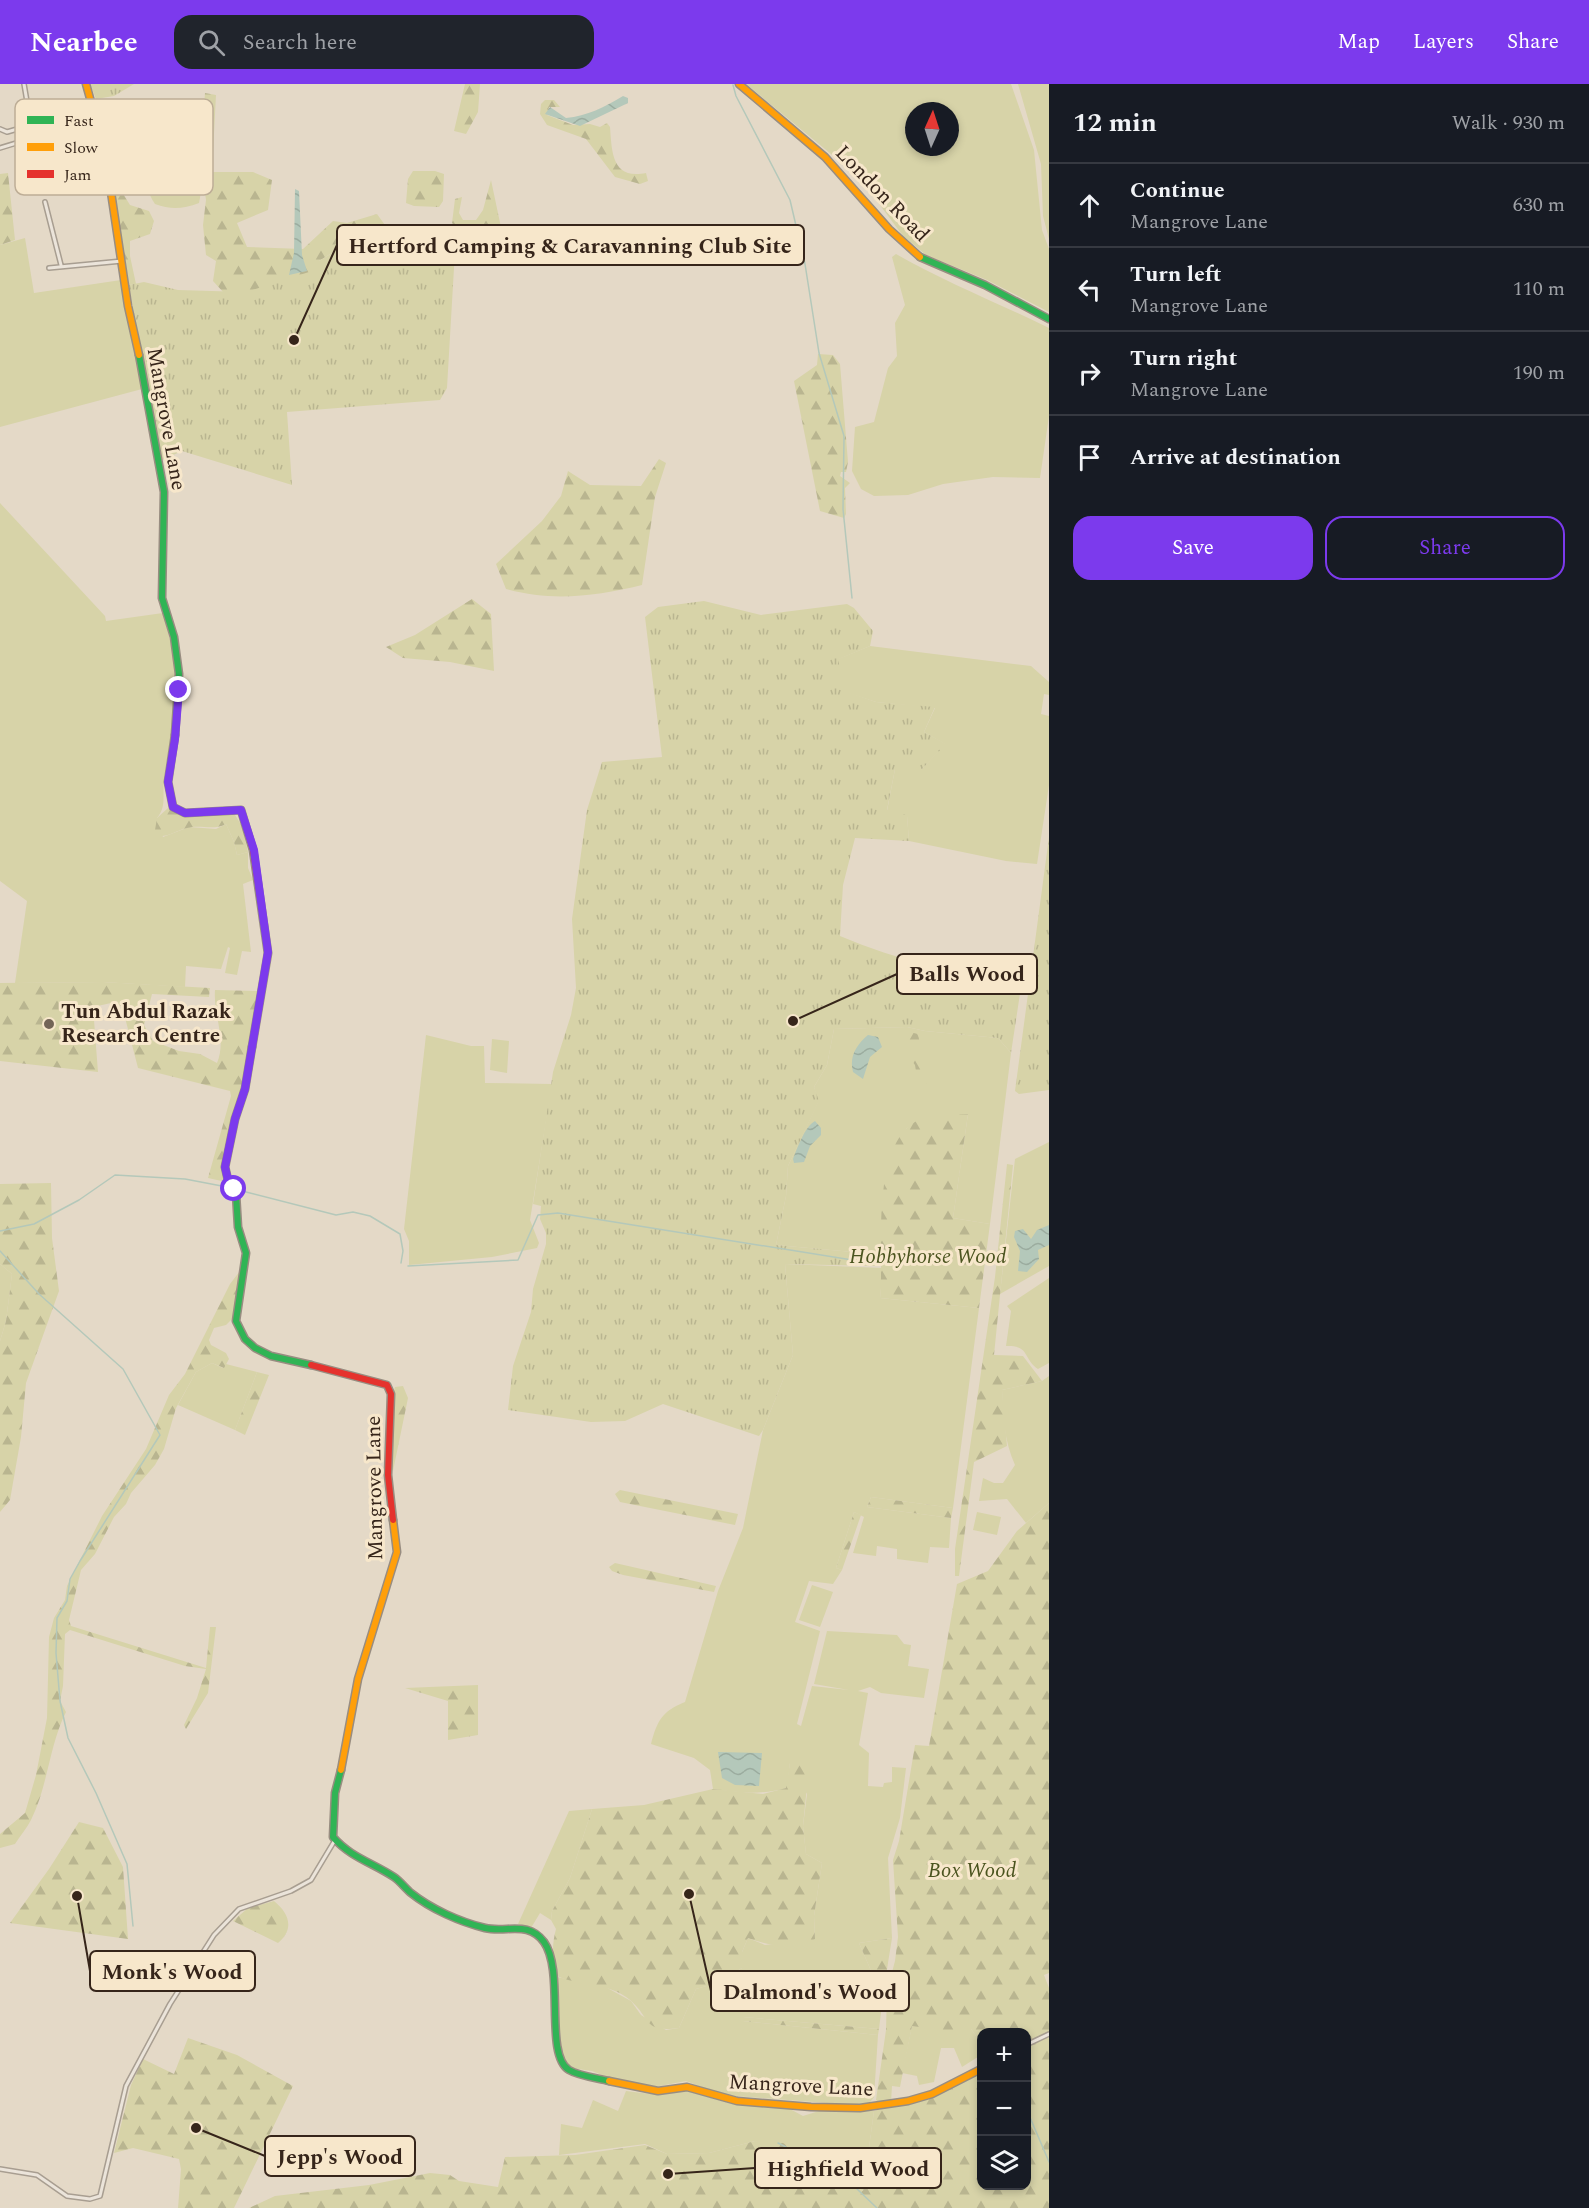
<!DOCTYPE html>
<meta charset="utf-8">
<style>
body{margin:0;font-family:Spectral,serif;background:#20242c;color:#f1f3f6}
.controls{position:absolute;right:18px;bottom:18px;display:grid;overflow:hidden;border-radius:12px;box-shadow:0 3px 9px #0003}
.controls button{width:54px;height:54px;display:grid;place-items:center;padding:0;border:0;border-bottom:2px solid #363941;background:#171b24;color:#f1f3f6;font:30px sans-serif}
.compass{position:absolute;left:905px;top:18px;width:54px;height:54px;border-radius:50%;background:#171b24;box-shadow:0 3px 9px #0003;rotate:3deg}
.stop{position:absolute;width:18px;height:18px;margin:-14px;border:4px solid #7c3aed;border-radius:50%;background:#fff}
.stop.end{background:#7c3aed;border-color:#fff;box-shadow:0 2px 6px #0008}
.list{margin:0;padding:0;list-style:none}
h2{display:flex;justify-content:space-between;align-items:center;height:78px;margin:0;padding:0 24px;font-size:26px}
h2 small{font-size:20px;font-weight:400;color:#9ea1a6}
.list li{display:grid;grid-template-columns:39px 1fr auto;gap:18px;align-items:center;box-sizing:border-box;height:84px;padding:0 24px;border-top:2px solid #363941}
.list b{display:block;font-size:22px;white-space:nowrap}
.list p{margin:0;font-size:20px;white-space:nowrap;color:#9ea1a6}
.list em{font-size:20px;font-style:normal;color:#9ea1a6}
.actions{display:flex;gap:12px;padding:18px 24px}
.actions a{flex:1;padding:14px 0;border:2px solid #7c3aed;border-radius:18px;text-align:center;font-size:21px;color:#7c3aed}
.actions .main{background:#7c3aed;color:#fff}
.icon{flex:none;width:33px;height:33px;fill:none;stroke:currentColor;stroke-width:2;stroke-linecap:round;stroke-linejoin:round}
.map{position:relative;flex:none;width:1049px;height:2124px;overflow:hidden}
header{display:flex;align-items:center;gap:36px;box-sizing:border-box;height:84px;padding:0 30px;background:#7c3aed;color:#fff}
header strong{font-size:28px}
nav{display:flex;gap:33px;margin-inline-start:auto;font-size:21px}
.search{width:420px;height:54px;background:#20242c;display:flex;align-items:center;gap:15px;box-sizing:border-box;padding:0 21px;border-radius:18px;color:#9ea1a6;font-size:22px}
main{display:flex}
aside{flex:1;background:#171b24}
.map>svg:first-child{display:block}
.grass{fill:#d7d3a8;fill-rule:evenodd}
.forest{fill:url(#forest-firs)}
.park{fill:url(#park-tufts)}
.water{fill:url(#water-waves)}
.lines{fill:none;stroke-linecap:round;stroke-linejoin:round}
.stream{stroke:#b4c8ba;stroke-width:1.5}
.street-casing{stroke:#a89e91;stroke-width:6}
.fast-casing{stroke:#988d81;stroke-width:9}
.slow-casing{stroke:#988d81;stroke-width:9}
.jam-casing{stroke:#988d81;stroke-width:9}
.street{stroke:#ebe4da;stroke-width:3}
.fast{stroke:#30b455;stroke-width:6}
.slow{stroke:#ff9f0a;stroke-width:6}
.jam{stroke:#e5322d;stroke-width:6}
.route{stroke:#7c3aed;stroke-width:8}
.poi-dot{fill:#736457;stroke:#f7e7cb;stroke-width:2}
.labels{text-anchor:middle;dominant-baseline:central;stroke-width:6;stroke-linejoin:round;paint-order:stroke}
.street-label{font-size:21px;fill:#36251a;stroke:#f7e7cb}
.poi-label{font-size:21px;font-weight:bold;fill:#36251a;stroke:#f7e7cb;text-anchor:start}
.park-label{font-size:21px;font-style:italic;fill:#4b541f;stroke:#f7e7cb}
.key{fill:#f7e7cb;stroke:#bdad96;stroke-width:1.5}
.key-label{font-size:16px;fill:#36251a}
.leader{fill:none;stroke:#36251a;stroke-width:2}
.callout-dot{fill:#36251a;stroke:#f7e7cb;stroke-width:2}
.callout{fill:#f7e7cb;stroke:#36251a;stroke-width:2}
.callout-label{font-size:22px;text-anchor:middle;font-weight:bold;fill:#36251a}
</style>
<header>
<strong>Nearbee</strong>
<div class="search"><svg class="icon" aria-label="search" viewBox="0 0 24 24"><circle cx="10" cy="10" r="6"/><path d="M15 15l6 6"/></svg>Search here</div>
<nav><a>Map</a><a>Layers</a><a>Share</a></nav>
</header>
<main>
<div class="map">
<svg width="1049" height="2124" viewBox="0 0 1049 2124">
<defs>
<pattern id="forest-firs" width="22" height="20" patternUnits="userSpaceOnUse" patternTransform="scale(1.5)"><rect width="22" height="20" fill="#d7d3a8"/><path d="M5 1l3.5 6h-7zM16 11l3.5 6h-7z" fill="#b9b590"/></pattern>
<pattern id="park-tufts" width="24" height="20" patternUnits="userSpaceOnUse" patternTransform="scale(1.5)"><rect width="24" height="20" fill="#d7d3a8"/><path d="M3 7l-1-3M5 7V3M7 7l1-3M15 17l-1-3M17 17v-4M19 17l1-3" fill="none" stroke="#b9b590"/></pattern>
<pattern id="water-waves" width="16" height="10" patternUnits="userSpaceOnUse" patternTransform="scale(1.5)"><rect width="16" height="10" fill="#b4c8ba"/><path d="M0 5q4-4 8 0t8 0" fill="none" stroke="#9bac9f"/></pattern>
</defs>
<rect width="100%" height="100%" fill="#e4d9c7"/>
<path class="grass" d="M746,0H1011L1034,66L1042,146L1049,165V228L987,196L926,171L903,152L859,93ZM914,27H950V63H914Z
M1018,0H1049V155L1043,132L1041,80Z
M165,54H184C201,69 204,97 199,119C183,125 171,126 155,120C141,99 140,65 165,54Z
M25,154L34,209L121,196L142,305L0,343V161Z
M896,170C945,198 998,219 1049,244V332L1040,394L993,393L943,400L908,411L874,412L861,405L852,387L855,343L874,338L888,284L897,272L895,239L905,221L892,173Z
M0,419L105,532L106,537L163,529C169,552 176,575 176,598C176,631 168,663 164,695C162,711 167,722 157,734L163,753L189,743L216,745L226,740L234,758L237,771L248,768V784L253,796L243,800L251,868L242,867L237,891L225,889L230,864L228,863L221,885L186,882L185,903L103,898L15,899L27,817L0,797Z
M870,562L1031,582L1049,598V611L1044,610L1041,630L1049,632V701L1037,780L1006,777L909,757L907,732L887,727L895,685H922L945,660L924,648L935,624L876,618L839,606L838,575Z
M907,943L925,947L998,954L1011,969L990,1140L953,1134L968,1030L907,1044C879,1088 883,1117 882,1166L875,1170L776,1161L786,1112L788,1082L818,1018L814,1003L827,981L834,945Z
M426,951L471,962H484L485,999L552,1000L530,1136L539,1159L537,1164L492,1173L409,1181V1157L404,1145Z
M492,955L509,957L507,989L490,986Z
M1049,1058V1182L1000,1210L1015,1075Z
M0,1180L12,1190L6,1237L0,1257Z
M785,1180L883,1184L880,1214L979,1224L953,1424L871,1413L867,1423L951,1434L949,1464L930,1463L928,1479L897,1475V1465L877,1462L876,1472L853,1469L864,1433L854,1428L836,1484L842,1486L833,1500L809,1497L795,1538L820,1547L797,1640L801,1642L812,1602L849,1606L814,1600L827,1547L897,1551L904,1560L911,1561L908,1582L929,1585L924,1614L881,1609L870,1603L858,1607L868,1609L859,1661L869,1669L868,1702L883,1703L884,1699L892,1698V1683L906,1684L900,1734L888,1774L892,1854L859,1859L872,1889L884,1904L879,1945L743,1933V1937L878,1951L874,2013L867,2022L722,2011L686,1997L649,2004L622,1999L592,1987L571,1984L562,1973L556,1893L602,1901L631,1917L641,1931L666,1946L679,1944L696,1905L717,1899L742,1884V1868L748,1854L765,1861L815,1855L814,1832L822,1779L806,1770L803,1742L807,1710L790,1679L787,1704C761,1711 739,1709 713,1705L710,1686L694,1674L651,1660C657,1637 662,1627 685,1618L718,1507L743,1444L763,1346L793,1271Z
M1049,1194V1279L1038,1285C1023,1275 1030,1261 1006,1262L1011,1227L1007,1222Z
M212,1279L223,1284L226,1280L257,1288L235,1346L178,1321L196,1288Z
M1049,1292V1419L1026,1439L1007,1415L979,1417L983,1394L994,1399H1003L1015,1381C1004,1356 1003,1333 1002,1306L1042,1297Z
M977,1428L1001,1433L997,1451L973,1446Z
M812,1501L833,1508L820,1543L799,1536Z
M592,1725L570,1794L552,1827L551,1836L540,1829L531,1844L518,1840L569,1727Z
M912,1942L971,1945L981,1959V1971L962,1983L954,1964H941L934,1998L919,2001L917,1992L902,1989Z
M626,2007L659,2011L687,2007L732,2020L790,2025L803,2032L819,2027H874L863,2107L820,2081L755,2057L709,2069L667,2070L645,2060L559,2071L561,2040L582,2044L593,2016L618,2027Z"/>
<path class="forest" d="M465,0H480L478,28L466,50L454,47Z
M205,9L216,11L212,88H253L272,96L268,126L237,139L247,163L303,165L333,137L347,139L377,130L390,148L351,157L319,177L325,207L224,209L213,197L216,177L206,171L203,141L206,116L200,75Z
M545,16H554L560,23H549L547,31L573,41L590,40L600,43L607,39L610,43C612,67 611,96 646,89L648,97L640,100L615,93L586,55L547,41L540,30L541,20Z
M101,21L120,105L130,121L149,127L154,137L150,150L130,157V172L136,200L129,201L104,48L95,23Z
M413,87H435L444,90L443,117L439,123L414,122L406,119L408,95Z
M8,89L15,156L0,161V90Z
M491,96L506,167L491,173L460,172L457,165V144L452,139L455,115L462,113L459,129L463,136H476L483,126Z
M818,270L833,271L840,280L848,378L846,388H841L840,392L850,399L845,404L846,430L844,434L820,427L794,297L817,281Z
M659,375L666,379L655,413L642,501C597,512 552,518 506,505L496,480L542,437L561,412L568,387L590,401L641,402Z
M472,515L491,530L494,587L450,578L403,574L386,563L415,551Z
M168,724C193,741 213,721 235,731L242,742L248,768L237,771L234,758L226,740C212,747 201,740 187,744C175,747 167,754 154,752L157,734Z
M103,898L210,904L209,913L152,910L144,941L153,957L179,967L200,970L217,979C227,955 213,931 215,906L257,907C253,941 250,975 242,1008C236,1034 214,1072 226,1098L208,1094L231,1012L230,1007L138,984L122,922L111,919L93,923L98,988L0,977V899Z
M905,947L918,950L927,997L924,1006H919L915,981L894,954Z
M968,1030L953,1134L990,1140L979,1224L880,1214C885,1168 867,1048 927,1033C940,1030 955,1031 968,1030Z
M1007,1080L1013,1081L994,1271L1023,1272L1042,1297L1002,1306L1007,1362L974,1378L959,1492H955V1465L995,1193Z
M51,1099L52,1154L59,1207L26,1299L21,1353L10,1416L0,1428V1257L6,1237L12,1190L0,1180V1100Z
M243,1183L233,1234L226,1241L214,1244L209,1256L211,1261L226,1269L229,1275L224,1284L212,1279L196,1288L176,1324L164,1365L155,1381L131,1409L126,1420L114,1433L95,1470L81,1486L69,1536L71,1542L206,1584L210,1543H216L208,1609L186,1645L184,1641L197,1614L206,1585L185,1582L70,1546L65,1550L63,1602L60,1617L66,1628C49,1662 48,1702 31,1736C27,1744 20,1752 15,1760L0,1764V1750L25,1729L36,1691L47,1634L49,1553L54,1534L65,1516L67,1502L102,1432L146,1365L169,1311L185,1290L230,1200Z
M257,1288L269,1291L245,1351L235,1346Z
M403,1302L408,1314L393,1387L390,1382L392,1313L395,1303Z
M620,1406L738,1430L735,1441L620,1418L615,1410Z
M871,1413L953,1424L951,1434L867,1423Z
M1049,1419V1889L1044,1891L1049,1904V1949L1027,1961L1026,1948H981V1959L971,1945L952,1962L934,1945L912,1942L900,2003L892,2002L891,2019L882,2020L876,2016L886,1946L887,1907L895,1877L898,1853L893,1776L899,1757L915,1661L929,1662L957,1500L988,1487L1017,1447Z
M854,1428L861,1431L842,1486L836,1484Z
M615,1479L716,1502L714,1508L623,1491L612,1487L609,1483Z
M478,1601V1651L448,1656V1617L405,1604Z
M802,1662H811L803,1742L806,1770L822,1779L814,1832L815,1855C795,1867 769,1862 748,1854L742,1868V1884L717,1899L696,1905L679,1944C643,1949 651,1934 630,1916C610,1899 583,1902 559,1893C551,1879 552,1859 556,1845L551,1836L552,1827L570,1794L592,1725L644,1721L713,1705L763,1710L786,1704L790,1679Z
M79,1738L103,1744L123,1783L128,1855L10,1839L49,1785Z
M274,1817C289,1829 295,1845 278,1859L233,1837L248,1824Z
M892,1854L884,1904L872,1889L859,1859Z
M743,1933L879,1945L878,1951L743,1937Z
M1049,1951V2124H249L275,2112L369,2101L430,2089L450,2091L459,2097L498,2103L505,2073L575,2071L645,2061L667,2070L709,2069L755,2057L783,2059L863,2107L874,2027L943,2008L981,1987V2102H1026L1027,1963Z
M188,1954L237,1971L293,2002L234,2124H178L181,2085L179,2075L133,2064L114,2069L131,2001L143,1975L174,1990Z"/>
<path class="park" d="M90,0H134L114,12L96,15Z
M390,148L424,168L433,171L455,167L447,304L440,316L287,328L292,401L182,367L160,377L129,201L144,198L178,206L246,208L309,188L319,177L358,153Z
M704,517L761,531L847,520L854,524L873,547L870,562L839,575V605L876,618L935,623L924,648L946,660L922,685H895L887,726L907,731L909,757L855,754L843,801L840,852C899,877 959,890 1021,903L1011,969L998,954L925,947L907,943L834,945L827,981L814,1003L819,1017L788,1082L786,1112L776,1161L875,1170V1182L785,1180L793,1271L763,1346L759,1352L663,1320L625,1337L591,1338L508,1326L513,1282L531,1228L533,1205L546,1160V1149L540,1135L541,1122L533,1120L553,988L571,931L576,904L572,835L587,726L602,678L662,673L645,533L658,523Z
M1049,753V1006L1019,1010L1015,1007Z"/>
<path class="water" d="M623,12L628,14V19L580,42L545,30L550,23L566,34C587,32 605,23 623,12Z
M295,105L299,107L302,171L307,187L289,191L294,169Z
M868,951L878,953L882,963L870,973L863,995L853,988C849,973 856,961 868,951Z
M815,1037L821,1044V1051L810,1062L804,1078L794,1079L793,1075C797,1065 805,1042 815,1037Z
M1049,1141V1161L1038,1166L1039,1175L1027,1188L1018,1187L1020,1167L1014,1153L1015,1147L1023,1145L1031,1155L1037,1146Z
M718,1668L762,1669L759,1702L735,1701L722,1694Z"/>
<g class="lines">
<path class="stream" d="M733,1L736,12L790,116L805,180L819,269L844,352L843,425L852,514
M242,1107L336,1131L353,1128L370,1132L400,1150L403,1167L401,1179
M0,1147L34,1140L79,1116L115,1091L185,1095L227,1103
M0,1167L39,1210L123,1285L160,1351L80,1477L70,1495L67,1517L57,1534L56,1569L60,1617L68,1654L96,1709L127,1780L133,1842
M408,1182L518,1176L538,1131L558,1129L871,1179
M1026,2024L1049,2078
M778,2059L786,2063
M787,2064L856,2104L877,2124
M801,2071L840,2094"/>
<g class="street-casing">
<path id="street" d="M0,45L7,48L31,41L24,0
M0,64L95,35
M45,118L61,181
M49,184L122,177
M1026,1961L1049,1950
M0,2085L37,2091L67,2112L90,2115L100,2112L126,2002L170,1920L214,1851L239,1825L291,1807L311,1796L335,1756"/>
</g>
<g class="fast-casing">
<path id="fast" d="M920,173L985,201L1049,235
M139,271L164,408L162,514L174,553L179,590L175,651
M252,963L245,1005L235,1035L225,1083L228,1096L236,1110L238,1143L246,1169L236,1237L245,1255L255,1264L271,1272L311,1281
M341,1686L335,1709L333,1753C350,1773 373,1779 394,1793C400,1797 405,1804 411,1809C431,1825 460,1838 485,1844C507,1849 528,1836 544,1858C565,1887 544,1971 569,1986C579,1992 597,1994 609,1997"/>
</g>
<g class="slow-casing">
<path id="slow" d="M86,0L105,68L128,222L139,271
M739,0L825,73L889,145L920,173
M341,1686L358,1595L397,1468L393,1436
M609,1997L658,2007L687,2003L737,2017L811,2023L860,2024L908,2017L932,2010L981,1985"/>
</g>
<g class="jam-casing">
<path id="jam" d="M175,651L168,698L173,723L185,729L241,726L253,766L268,869L252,963
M311,1281L387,1301L391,1310L388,1391L393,1436"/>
</g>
<use href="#street" class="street"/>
<use href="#fast" class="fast"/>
<use href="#slow" class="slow"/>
<use href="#jam" class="jam"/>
</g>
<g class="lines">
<path class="route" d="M179,606L175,655L168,698L173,723L185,729L241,726L254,766L268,868L245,1005L235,1035L225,1083L228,1096L234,1105"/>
</g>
<circle class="poi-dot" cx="49" cy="940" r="6"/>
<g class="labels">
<g class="street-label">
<text transform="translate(882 110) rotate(46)">London Road</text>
<text transform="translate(166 335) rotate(80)">Mangrove Lane</text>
<text transform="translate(375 1404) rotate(-91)">Mangrove Lane</text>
<text transform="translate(801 2002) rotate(3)">Mangrove Lane</text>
</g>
<g class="poi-label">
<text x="61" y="928">Tun Abdul Razak<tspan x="61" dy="24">Research Centre</tspan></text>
</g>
<g class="park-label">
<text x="928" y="1173">Hobbyhorse Wood</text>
<text x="972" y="1787">Box Wood</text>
</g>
</g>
<rect x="15" y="15" width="198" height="96" rx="9" class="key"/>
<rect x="27" y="32" width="27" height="8" fill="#30b455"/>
<rect x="27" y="59" width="27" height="8" fill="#ff9f0a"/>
<rect x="27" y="86" width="27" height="8" fill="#e5322d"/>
<g class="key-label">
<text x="64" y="42">Fast</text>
<text x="64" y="69">Slow</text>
<text x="64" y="96">Jam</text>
</g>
<path class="leader" d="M294 256L337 161M793 937L897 890M77 1812L90 1887M689 1810L711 1907M196 2044L265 2072M668 2090L755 2084"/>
<g class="callout-dot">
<circle cx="294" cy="256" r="6"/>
<circle cx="793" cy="937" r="6"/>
<circle cx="77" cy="1812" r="6"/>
<circle cx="689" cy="1810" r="6"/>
<circle cx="196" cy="2044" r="6"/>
<circle cx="668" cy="2090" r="6"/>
</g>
<g class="callout">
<rect x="337" y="141" width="467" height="40" rx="6"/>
<rect x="897" y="870" width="140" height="40" rx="6"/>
<rect x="90" y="1867" width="165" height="40" rx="6"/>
<rect x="711" y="1887" width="198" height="40" rx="6"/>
<rect x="265" y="2052" width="150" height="40" rx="6"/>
<rect x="755" y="2064" width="186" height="40" rx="6"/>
</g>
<g class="callout-label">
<text x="570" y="169">Hertford Camping &amp; Caravanning Club Site</text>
<text x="967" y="897">Balls Wood</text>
<text x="172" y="1895">Monk's Wood</text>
<text x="810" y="1915">Dalmond's Wood</text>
<text x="340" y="2080">Jepp's Wood</text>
<text x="848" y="2092">Highfield Wood</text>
</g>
</svg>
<div class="controls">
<button>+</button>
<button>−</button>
<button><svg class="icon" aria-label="layers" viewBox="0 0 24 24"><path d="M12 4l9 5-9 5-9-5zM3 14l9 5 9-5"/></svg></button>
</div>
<svg class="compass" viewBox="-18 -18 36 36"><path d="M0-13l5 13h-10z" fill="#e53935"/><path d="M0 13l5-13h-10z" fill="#9ea1a6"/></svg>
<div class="stop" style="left:234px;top:1105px"></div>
<div class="stop end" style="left:179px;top:606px"></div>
</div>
<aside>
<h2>12 min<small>Walk · 930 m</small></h2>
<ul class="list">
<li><svg class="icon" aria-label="ahead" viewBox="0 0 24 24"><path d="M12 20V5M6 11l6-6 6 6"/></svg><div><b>Continue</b><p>Mangrove Lane</p></div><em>630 m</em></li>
<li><svg class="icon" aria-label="left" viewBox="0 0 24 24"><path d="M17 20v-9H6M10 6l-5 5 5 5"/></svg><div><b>Turn left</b><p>Mangrove Lane</p></div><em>110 m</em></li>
<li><svg class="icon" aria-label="right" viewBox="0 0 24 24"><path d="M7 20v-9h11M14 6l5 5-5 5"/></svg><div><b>Turn right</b><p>Mangrove Lane</p></div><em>190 m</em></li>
<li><svg class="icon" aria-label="arrive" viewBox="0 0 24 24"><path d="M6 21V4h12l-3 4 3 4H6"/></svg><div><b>Arrive at destination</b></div></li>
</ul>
<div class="actions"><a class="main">Save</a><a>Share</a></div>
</aside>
</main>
